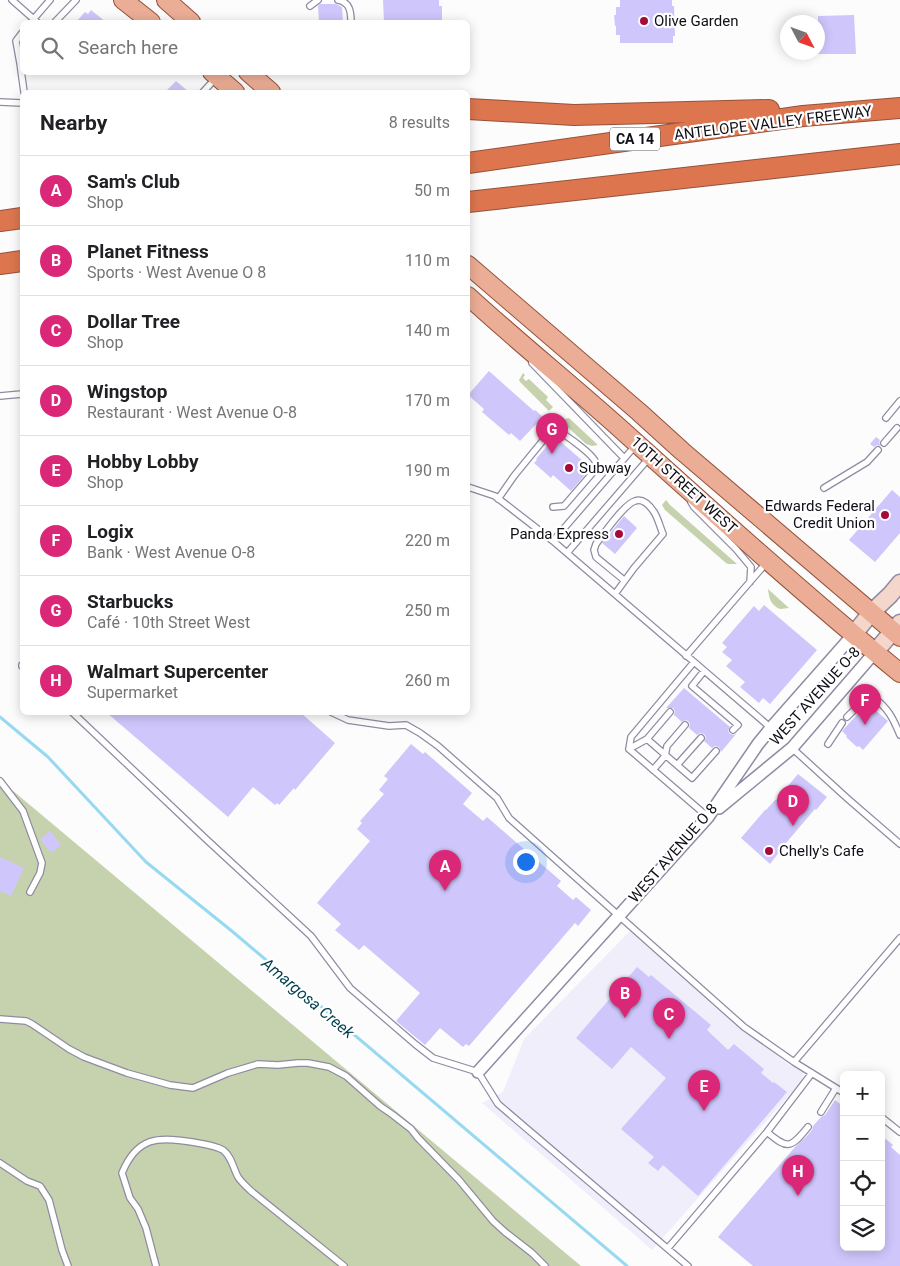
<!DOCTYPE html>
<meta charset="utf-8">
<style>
body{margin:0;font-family:Roboto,sans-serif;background:#f6f6f6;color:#202124}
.controls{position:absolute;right:15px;bottom:15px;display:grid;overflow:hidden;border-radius:8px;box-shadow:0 2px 12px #0003}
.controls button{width:45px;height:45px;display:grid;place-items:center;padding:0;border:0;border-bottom:1px solid #e0e0e0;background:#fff;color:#202124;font:25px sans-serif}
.compass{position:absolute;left:780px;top:15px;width:45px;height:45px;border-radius:50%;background:#fff;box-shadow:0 2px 12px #0003;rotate:131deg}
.you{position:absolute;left:525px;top:861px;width:18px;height:18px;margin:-12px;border:4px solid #fff;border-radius:50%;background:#1a73e8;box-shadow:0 0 0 8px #1a73e833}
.badge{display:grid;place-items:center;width:32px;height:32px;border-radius:50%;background:#db2777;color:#fff;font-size:16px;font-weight:700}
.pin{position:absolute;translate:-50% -41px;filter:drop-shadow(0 1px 2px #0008)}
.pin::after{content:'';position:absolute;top:26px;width:18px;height:15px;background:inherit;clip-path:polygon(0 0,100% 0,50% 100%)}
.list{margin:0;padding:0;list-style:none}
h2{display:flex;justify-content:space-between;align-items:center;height:65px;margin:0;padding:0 20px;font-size:21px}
h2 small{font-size:16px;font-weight:400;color:#757577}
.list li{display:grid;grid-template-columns:32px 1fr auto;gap:15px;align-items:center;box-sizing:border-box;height:70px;padding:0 20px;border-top:1px solid #e0e0e0}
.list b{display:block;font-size:19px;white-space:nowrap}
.list p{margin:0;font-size:16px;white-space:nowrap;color:#757577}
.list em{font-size:16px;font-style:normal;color:#757577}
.icon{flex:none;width:28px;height:28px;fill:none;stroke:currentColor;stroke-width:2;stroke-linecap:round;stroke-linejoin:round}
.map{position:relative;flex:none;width:900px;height:1266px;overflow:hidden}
.search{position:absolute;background:#fff;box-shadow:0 2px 12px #0003;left:20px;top:20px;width:450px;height:55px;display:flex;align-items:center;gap:12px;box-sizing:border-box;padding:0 18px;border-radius:8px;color:#757577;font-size:19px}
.panel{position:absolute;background:#fff;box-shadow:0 2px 12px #0003;left:20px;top:90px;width:450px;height:625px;border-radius:8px}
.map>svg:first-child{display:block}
.built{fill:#f0eefb}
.green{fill:#c6d1ad}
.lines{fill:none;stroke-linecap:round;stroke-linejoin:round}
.stream{stroke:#96d9f0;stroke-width:3}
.building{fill:#cfc6fb}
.lane-casing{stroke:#8f8ba3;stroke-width:8}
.street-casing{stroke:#8f8ba3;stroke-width:14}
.secondary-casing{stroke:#8f8ba3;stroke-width:19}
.primary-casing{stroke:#95523b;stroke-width:20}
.highway-casing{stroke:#95523b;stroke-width:22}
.lane{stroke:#fff;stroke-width:5.5}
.street{stroke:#fff;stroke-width:11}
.secondary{stroke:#f5d6ca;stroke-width:16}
.primary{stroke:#ebad95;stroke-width:18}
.highway{stroke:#dd764f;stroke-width:20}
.poi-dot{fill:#a50a3b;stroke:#fff;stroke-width:2}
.labels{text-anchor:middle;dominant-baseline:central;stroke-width:4.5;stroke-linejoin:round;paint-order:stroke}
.shield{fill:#fff;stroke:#58575d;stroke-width:1}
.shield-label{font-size:14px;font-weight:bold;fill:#100f17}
.poi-label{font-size:15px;fill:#100f17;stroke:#fff;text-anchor:start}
.street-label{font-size:15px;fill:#100f17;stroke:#fff}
.water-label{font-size:16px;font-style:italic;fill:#003f4e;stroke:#fff}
</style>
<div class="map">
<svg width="900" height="1266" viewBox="0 0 900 1266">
<rect width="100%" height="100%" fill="#fcfcfc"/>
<path class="built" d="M631,930L786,1063L804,1072L801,1082L652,1250L482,1103L503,1092L524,1039Z"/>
<path class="green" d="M523,373L525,375L523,378L526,381L529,379L548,397L546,400L553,407L549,411L520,382L519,380Z
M569,418L598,445L592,446L586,444L560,420Z
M666,500L670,505L737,564H728L726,563L665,510L662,505Z
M768,589L789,608L780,609C771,605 769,599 768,589Z
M0,780L581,1266H0Z"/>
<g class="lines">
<path class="stream" d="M0,717L48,757L146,862L233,932L627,1266"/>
</g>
<path class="building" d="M383,0H439V6H442V22H384Z
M620,0H672V6H674L675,36H673V43H620V35H616V26H615L614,15H616V7H620Z
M320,4H336L342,7L343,22H319L318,6Z
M91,10L106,22H76L85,12L88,14Z
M854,15L856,54H818V16Z
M176,81L189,92H165Z
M489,371L534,411L535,410L543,417L520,441L511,433L509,435L482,412L484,409L468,395Z
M555,437L591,468L571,491L553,475L551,478L534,463L537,460L536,459L547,446L546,445L550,440Z
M876,437L880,440L879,443L881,446L877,445L874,447L870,444Z
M892,490L900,497V533L875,562L849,540Z
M624,516L637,528L615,554L602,543Z
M764,605L817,650L770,704L763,698L759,703L740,687L745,682L726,666L732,660L722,652L727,647L722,643L754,606L759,611Z
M684,688L730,727L728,731L730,734L734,735L737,733L721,752L719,747L715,746L712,748L704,741L706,737L704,734L700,733L697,735L689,728L690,724L688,721L685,720L682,722L674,715L675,711L673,708H666Z
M867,704H868L888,721L863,750L859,746L857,747L846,737L847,736L842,731Z
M106,712H300L335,743L295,790L294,788L279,805L277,803L275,805L253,787L228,817Z
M411,744L423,754L425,752L472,793L463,804L483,821L487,817L561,881L557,886L573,900L576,897L591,910L578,926L575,923L469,1046L466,1044L463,1047L440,1028L425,1045L396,1021L420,993L364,945L359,950L335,930L341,924L317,903L370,841L357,829L362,823L360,821L384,794L379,790L388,779L384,776Z
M798,774L827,797L816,810L815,809L780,850V851L770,864L741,838L765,810H766L775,800H776Z
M50,831L61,845L51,853L40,839Z
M0,857L24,868L11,896L0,891Z
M637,967L649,977L651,975L711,1025L707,1030L728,1050L734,1044L764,1069L761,1073L773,1083L774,1082L787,1092L698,1196L663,1165L658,1171L648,1163L654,1157L621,1129L666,1078L631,1047L612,1069L576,1038Z
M835,1100L844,1107V1247H881V1135L893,1145L891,1147L900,1155V1266H753L718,1237L795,1147L806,1137L812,1130L813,1126L821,1117L825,1115Z"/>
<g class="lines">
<g class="lane-casing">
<path id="lane" d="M12,0L37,22
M338,0C350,2 351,12 351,22
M310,6L318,0
M31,22L50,0
M55,22L76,0
M22,60L20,63L24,92
M20,63L16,41L22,33
M203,92L216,78
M0,102L22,103
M532,363L624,458
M0,396L22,394
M886,418L900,401
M884,443L897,428
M468,487L495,496L553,541L771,728
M824,488L867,462L878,450
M498,499L514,476L545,438L552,433L558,431C566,435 591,453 595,461C597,464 597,465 596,469L564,506L553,507
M691,502L694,507L736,549L751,567L750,582
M553,541L635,446
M567,553L649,458
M615,594L634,568L663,534C660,527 658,518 654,512C650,506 643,498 635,501C624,504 603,535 596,544L594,550L596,557L624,580
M686,656L767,562
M22,665V666
M704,671L692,686L738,725L733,730
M72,712L206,839L311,936L350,988L415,1044L433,1058L478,1072L498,1104L688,1266
M331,712L348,720L389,726L406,725L420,733L438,746L497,798L509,818L744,1027L794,1062L844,1093
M847,717L864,700L873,697C888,708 893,718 900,735
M647,739L692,778L716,751
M828,744L842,723
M792,748L848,799L900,844
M629,749L631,737L694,662
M629,749L708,817
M629,749L647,739L670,712
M677,765L701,738
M653,770L665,756L667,746L685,725
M0,781L23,811L42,863L40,873L30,892
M0,1019L26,1021L32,1024L69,1049L84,1057L127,1073L170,1085L193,1088L228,1073L258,1064L278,1065L298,1063H308L329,1067L346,1076L380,1106L393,1115L411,1129L418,1138L459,1180L493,1221L505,1232L532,1253L545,1266
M794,1062L900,938
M821,1112L836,1088
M881,1117L900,1132
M767,1132C788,1150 791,1148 808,1127
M0,1163L27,1181L40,1186L49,1200L62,1250L68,1266
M668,1248L767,1132L812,1073
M156,1266L146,1228L138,1209L130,1198L122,1173C137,1137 158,1136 192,1142C202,1144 214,1145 223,1150C232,1157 233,1168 238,1177C242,1183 247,1187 251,1191L344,1266"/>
</g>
<g class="street-casing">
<path id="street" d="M719,808L792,748L875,652
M478,1072L708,817L758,744L771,728L853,635"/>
</g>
<g class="secondary-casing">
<path id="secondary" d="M853,635L871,613L890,595L900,583
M875,652L900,623"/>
</g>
<g class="primary-casing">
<path id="primary" d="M123,0L151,22
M166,0L191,22
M212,72L235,92
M248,72L271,92
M468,265L639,412L682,451L900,637
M468,296C519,343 573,386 624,432C715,514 806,596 900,673"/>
</g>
<g class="highway-casing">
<path id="highway" d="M468,109L574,115L769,110
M468,163L803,116L900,108
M468,202L900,154
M0,221L22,218
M0,264L22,261"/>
</g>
<use href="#lane" class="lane"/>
<use href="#street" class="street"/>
<use href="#secondary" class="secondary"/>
<use href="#primary" class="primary"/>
<use href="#highway" class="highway"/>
</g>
<g class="poi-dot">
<circle cx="644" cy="21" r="5"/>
<circle cx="569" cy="468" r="5"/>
<circle cx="885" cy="515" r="5"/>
<circle cx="619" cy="534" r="5"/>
<circle cx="769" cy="851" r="5"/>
</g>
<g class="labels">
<rect class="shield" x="610" y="127.5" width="50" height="23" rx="4"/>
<g class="shield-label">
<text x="635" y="139">CA 14</text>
</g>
<g class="poi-label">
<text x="654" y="21">Olive Garden</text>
<text x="579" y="468">Subway</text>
<text x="875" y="506" text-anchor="end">Edwards Federal<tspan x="875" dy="17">Credit Union</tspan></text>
<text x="609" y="534" text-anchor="end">Panda Express</text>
<text x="779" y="851">Chelly's Cafe</text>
</g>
<g class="street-label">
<text transform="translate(773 123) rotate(-7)">ANTELOPE VALLEY FREEWAY</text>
<text transform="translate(684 485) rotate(42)">10TH STREET WEST</text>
<text transform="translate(815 696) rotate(-48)">WEST AVENUE O-8</text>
<text transform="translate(673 853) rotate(-49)">WEST AVENUE O 8</text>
</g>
<g class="water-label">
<text transform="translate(308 998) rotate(40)">Amargosa Creek</text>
</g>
</g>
</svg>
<div class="controls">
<button>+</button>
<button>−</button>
<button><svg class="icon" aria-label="locate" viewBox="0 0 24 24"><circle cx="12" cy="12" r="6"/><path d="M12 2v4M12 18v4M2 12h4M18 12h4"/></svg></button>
<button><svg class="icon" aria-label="layers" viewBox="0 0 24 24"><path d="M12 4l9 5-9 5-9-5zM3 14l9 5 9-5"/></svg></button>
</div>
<svg class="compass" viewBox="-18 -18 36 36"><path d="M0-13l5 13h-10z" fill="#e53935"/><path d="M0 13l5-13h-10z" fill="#757577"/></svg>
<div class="you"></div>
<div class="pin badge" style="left:445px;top:891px">A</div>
<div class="pin badge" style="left:625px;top:1018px">B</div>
<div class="pin badge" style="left:669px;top:1039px">C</div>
<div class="pin badge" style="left:793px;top:826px">D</div>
<div class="pin badge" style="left:704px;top:1111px">E</div>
<div class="pin badge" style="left:865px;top:725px">F</div>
<div class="pin badge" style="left:552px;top:454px">G</div>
<div class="pin badge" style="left:798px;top:1196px">H</div>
<div class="search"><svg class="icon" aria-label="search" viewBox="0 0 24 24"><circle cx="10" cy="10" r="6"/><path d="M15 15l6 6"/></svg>Search here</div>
<section class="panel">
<h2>Nearby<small>8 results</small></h2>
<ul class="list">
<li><span class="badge">A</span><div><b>Sam's Club</b><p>Shop</p></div><em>50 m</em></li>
<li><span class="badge">B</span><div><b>Planet Fitness</b><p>Sports · West Avenue O 8</p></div><em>110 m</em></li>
<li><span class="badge">C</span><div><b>Dollar Tree</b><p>Shop</p></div><em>140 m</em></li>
<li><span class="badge">D</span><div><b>Wingstop</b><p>Restaurant · West Avenue O-8</p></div><em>170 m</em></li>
<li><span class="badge">E</span><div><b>Hobby Lobby</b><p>Shop</p></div><em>190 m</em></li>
<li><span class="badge">F</span><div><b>Logix</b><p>Bank · West Avenue O-8</p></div><em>220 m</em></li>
<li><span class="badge">G</span><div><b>Starbucks</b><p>Café · 10th Street West</p></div><em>250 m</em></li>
<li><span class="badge">H</span><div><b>Walmart Supercenter</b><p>Supermarket</p></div><em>260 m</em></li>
</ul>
</section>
</div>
